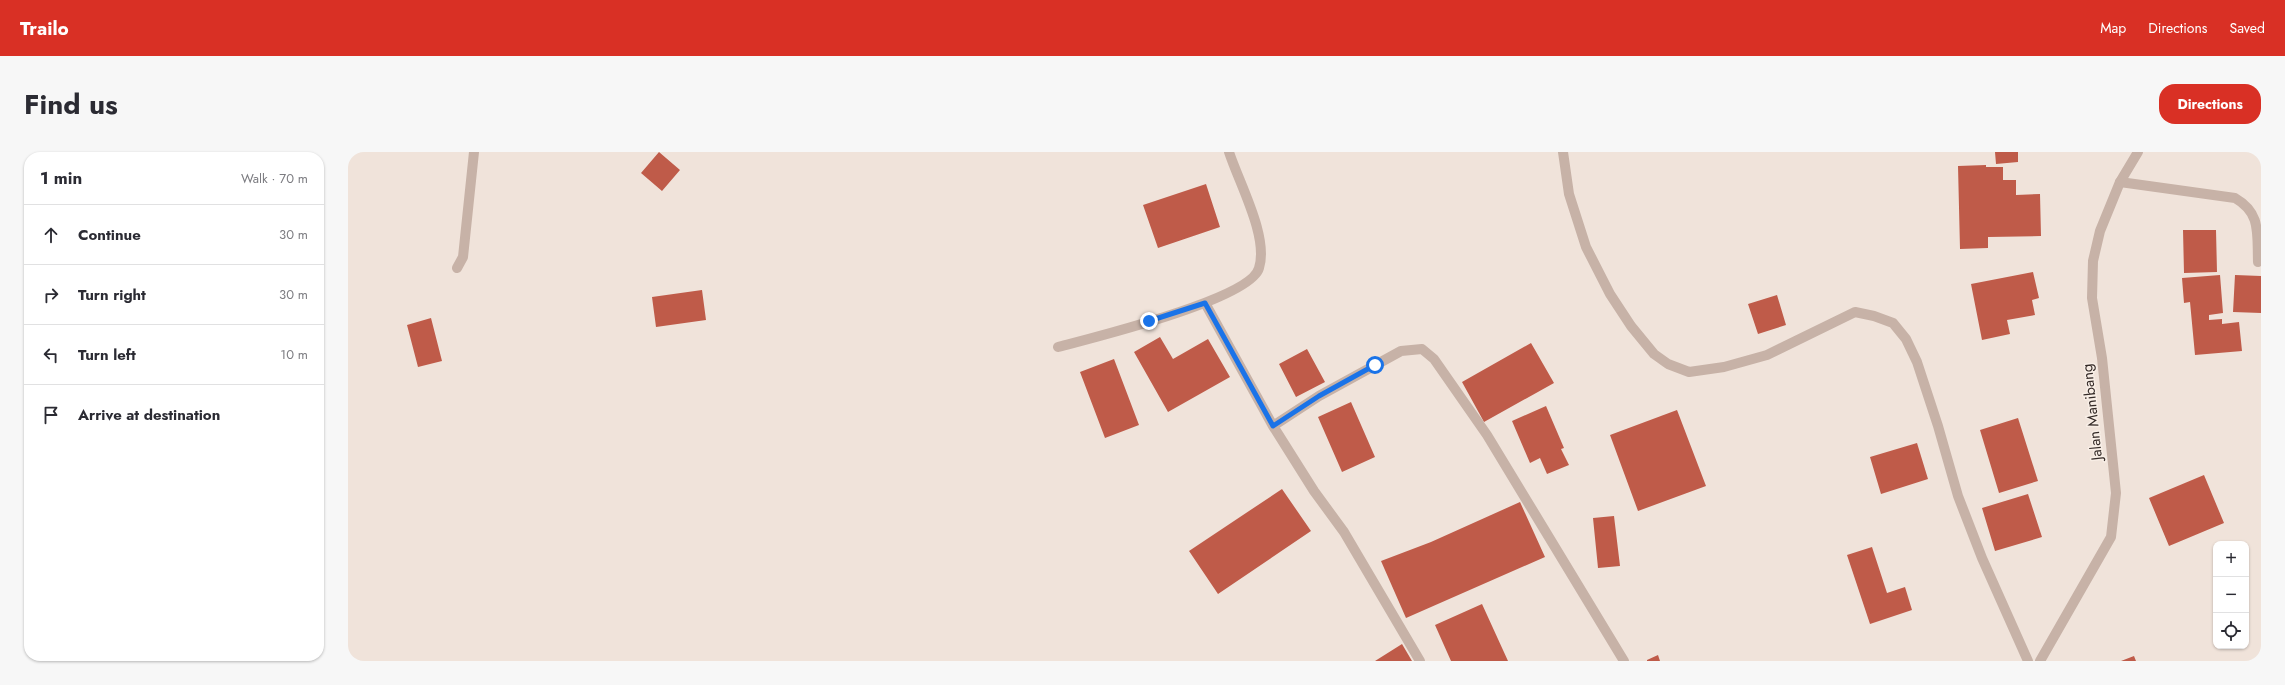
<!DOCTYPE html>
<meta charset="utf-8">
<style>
body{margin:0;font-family:Jost,sans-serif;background:#f7f7f7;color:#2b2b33}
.controls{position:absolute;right:12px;bottom:12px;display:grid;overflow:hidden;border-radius:8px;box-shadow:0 1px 3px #0004}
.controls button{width:36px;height:36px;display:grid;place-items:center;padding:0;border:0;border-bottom:1px solid #e1e1e2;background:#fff;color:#2b2b33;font:20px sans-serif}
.stop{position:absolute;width:12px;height:12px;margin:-9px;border:3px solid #1a73e8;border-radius:50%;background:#fff}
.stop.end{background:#1a73e8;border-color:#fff;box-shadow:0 1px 4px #0008}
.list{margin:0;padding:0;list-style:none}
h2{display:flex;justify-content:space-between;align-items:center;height:52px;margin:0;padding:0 16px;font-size:17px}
h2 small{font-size:13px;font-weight:400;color:#7c7c81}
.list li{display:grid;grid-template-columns:26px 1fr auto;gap:12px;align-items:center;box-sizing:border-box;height:60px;padding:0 16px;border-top:1px solid #e1e1e2}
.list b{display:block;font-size:15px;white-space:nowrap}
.list em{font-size:13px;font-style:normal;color:#7c7c81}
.icon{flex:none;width:22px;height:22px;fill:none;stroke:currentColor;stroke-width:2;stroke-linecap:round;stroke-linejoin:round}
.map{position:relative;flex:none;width:1913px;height:509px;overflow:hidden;border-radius:16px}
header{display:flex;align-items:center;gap:24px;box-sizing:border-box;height:56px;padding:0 20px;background:#d93025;color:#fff}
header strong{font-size:19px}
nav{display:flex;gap:22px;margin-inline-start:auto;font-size:14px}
.intro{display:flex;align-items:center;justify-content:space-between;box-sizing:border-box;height:96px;padding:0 24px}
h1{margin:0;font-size:28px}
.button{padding:10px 18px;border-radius:16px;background:#d93025;color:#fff;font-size:14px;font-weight:700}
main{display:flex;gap:24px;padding:0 24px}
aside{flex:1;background:#fff;border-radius:16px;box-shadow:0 1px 3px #0004}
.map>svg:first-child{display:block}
.building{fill:#bf5b49}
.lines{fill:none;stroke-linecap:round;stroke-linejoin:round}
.minor{stroke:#c7b2a7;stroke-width:10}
.tertiary{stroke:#c7b2a7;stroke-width:10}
.route{stroke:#1a73e8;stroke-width:5}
.labels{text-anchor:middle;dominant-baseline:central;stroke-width:3;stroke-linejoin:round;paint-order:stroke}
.street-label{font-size:15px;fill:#342a27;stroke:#f8eee6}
</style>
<header>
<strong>Trailo</strong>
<nav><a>Map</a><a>Directions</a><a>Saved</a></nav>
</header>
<div class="intro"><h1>Find us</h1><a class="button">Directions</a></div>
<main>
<aside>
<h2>1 min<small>Walk · 70 m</small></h2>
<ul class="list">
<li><svg class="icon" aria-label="ahead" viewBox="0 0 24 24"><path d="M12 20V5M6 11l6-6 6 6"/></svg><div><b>Continue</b></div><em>30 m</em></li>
<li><svg class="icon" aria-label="right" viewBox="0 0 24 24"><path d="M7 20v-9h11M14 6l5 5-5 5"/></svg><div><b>Turn right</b></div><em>30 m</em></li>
<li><svg class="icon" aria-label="left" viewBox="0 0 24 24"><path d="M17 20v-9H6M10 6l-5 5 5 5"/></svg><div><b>Turn left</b></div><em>10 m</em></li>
<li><svg class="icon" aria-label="arrive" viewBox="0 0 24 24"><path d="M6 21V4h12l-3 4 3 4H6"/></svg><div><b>Arrive at destination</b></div></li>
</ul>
</aside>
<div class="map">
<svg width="1913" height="509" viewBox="0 0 1913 509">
<rect width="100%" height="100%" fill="#f0e3da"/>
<path class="building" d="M311,0L332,18L314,39L293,21Z
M1647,0H1670V10L1648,12Z
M1638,13V15H1655V28H1668V43L1692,42L1693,84L1640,85V96L1612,97L1610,14Z
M858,32L872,75L810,96L795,53Z
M1835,78H1868L1869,120L1836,121Z
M1685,120L1691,146L1684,148L1687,163L1659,168L1662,182L1634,188L1623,132Z
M1872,123L1875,161L1861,163V168L1874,167V172L1891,170L1894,199L1847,203L1842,150L1836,151L1834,126Z
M1887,123L1913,124V161L1885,160Z
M354,138L358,168L308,175L304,145Z
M1429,143L1438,173L1410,182L1400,152Z
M83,166L94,209L70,215L59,173Z
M812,185L825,207L860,187L882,225L820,260L786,200Z
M1183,191L1206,231L1136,270L1114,230Z
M959,197L977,230L948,245L931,212Z
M766,207L791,273L757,286L732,220Z
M1003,250L1027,305L994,320L970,265Z
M1198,254L1216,296L1213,297L1221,313L1199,322L1192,306L1182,311L1164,269Z
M1329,258L1358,334L1290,359L1262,283Z
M1670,266L1690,329L1651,341L1632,278Z
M1569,291L1580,327L1533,342L1522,305Z
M1856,323L1876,371L1821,394L1801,346Z
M934,337L963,379L870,442L841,399Z
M1680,342L1694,385L1647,399L1634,356Z
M1172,350L1197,405L1058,466L1033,409L1083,390Z
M1266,364L1272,414L1250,416L1245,366Z
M1524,395L1539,441L1557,435L1564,458L1522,472L1499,403Z
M1134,452L1160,509H1103L1087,473Z
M1054,492L1064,509H1027Z
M1310,503L1312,509H1299V508Z
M1786,504L1788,509H1773Z"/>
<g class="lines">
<path class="minor" d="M1215,0L1221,42L1238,95L1262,142L1283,174L1306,202L1320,212L1341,220L1376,215L1419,203L1507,160L1526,164L1545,171L1558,187L1569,210L1590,274L1610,344L1634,406L1680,509
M1772,30L1887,46C1913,61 1909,80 1910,110
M109,116L115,105L126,0
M857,151L925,274L966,339L996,380L1072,509
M710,195C744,186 903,147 911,116C921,85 891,31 881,0
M925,274L971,244L1053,199L1074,197L1086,207L1139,283L1276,509"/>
<path class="tertiary" d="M1692,509L1763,385L1768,341L1754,206L1744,146L1745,109L1752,79L1772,30L1790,0"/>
</g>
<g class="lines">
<path class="route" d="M801,169L857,151L925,274L971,244L1027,213"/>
</g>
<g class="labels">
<g class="street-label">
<text transform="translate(1744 260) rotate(-96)">Jalan Manibang</text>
</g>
</g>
</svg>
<div class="controls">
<button>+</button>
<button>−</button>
<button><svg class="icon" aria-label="locate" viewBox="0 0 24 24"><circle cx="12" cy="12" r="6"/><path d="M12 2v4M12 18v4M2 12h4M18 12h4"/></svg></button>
</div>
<div class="stop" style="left:1027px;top:213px"></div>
<div class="stop end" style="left:801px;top:169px"></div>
</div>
</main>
